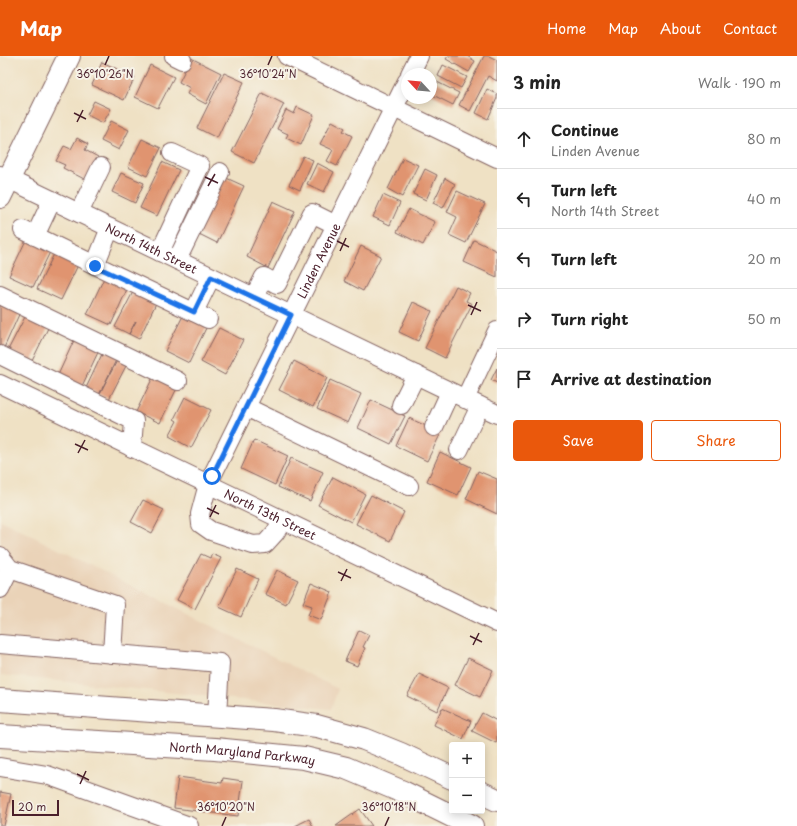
<!DOCTYPE html>
<meta charset="utf-8">
<style>
body{margin:0;font-family:"Playpen Sans",sans-serif;background:#f2f2f2;color:#222}
.controls{position:absolute;right:12px;bottom:12px;display:grid;overflow:hidden;border-radius:4px;box-shadow:0 2px 10px #0003}
.controls button{width:36px;height:36px;display:grid;place-items:center;padding:0;border:0;border-bottom:1px solid #e0e0e0;background:#fff;color:#222;font:20px sans-serif}
.compass{position:absolute;left:401px;top:12px;width:36px;height:36px;border-radius:50%;background:#fff;box-shadow:0 2px 10px #0003;rotate:296deg}
.scale{position:absolute;left:12px;bottom:10px;width:47px;box-sizing:border-box;padding-left:4px;border:2px solid #4a1f2b;border-top:0;font-size:11px;line-height:14px;white-space:nowrap;color:#4a1f2b;-webkit-text-stroke:3px #f7f3e8;paint-order:stroke}
.stop{position:absolute;width:12px;height:12px;margin:-9px;border:3px solid #1a73e8;border-radius:50%;background:#fff}
.stop.end{background:#1a73e8;border-color:#fff;box-shadow:0 1px 4px #0008}
.list{margin:0;padding:0;list-style:none}
h2{display:flex;justify-content:space-between;align-items:center;height:52px;margin:0;padding:0 16px;font-size:17px}
h2 small{font-size:13px;font-weight:400;color:#767676}
.list li{display:grid;grid-template-columns:26px 1fr auto;gap:12px;align-items:center;box-sizing:border-box;height:60px;padding:0 16px;border-top:1px solid #e0e0e0}
.list b{display:block;font-size:15px;white-space:nowrap}
.list p{margin:0;font-size:13px;white-space:nowrap;color:#767676}
.list em{font-size:13px;font-style:normal;color:#767676}
.actions{display:flex;gap:8px;padding:12px 16px}
.actions a{flex:1;padding:9px 0;border:1px solid #ea580c;border-radius:4px;text-align:center;font-size:14px;color:#ea580c}
.actions .main{background:#ea580c;color:#fff}
.icon{flex:none;width:22px;height:22px;fill:none;stroke:currentColor;stroke-width:2;stroke-linecap:round;stroke-linejoin:round}
.map{position:relative;flex:none;width:497px;height:770px;overflow:hidden}
header{display:flex;align-items:center;gap:24px;box-sizing:border-box;height:56px;padding:0 20px;background:#ea580c;color:#fff}
header strong{font-size:19px}
nav{display:flex;gap:22px;margin-inline-start:auto;font-size:14px}
main{display:flex}
aside{flex:1;background:#fff}
.map>svg:first-child{display:block}
.built{fill:#ead3b8}
.building{fill:#e09470}
.lines{fill:none;stroke-linecap:round;stroke-linejoin:round}
.minor-casing{stroke:#846361;stroke-width:20}
.major-casing{stroke:#846361;stroke-width:24}
.minor{stroke:#fff;stroke-width:18}
.major{stroke:#fff;stroke-width:22}
.route{stroke:#1a73e8;stroke-width:5}
.ticks{fill:none;stroke:#4a1f2b;stroke-width:1.5}
.labels{text-anchor:middle;dominant-baseline:central;stroke-width:4;stroke-linejoin:round;paint-order:stroke}
.street-label{font-size:12px;fill:#4a1f2b;stroke:#f7f3e8}
.ticks-label{font-size:10px;text-anchor:middle;fill:#4a1f2b;stroke:#f7f3e8;stroke-width:4;stroke-linejoin:round;paint-order:stroke}
</style>
<header>
<strong>Map</strong>
<nav><a>Home</a><a>Map</a><a>About</a><a>Contact</a></nav>
</header>
<main>
<div class="map">
<svg width="497" height="770" viewBox="0 0 497 770">
<rect width="100%" height="100%" fill="#f7f3e8"/>
<filter id="ink" filterUnits="userSpaceOnUse"><feTurbulence type="fractalNoise" baseFrequency=".025" numOctaves="2"/><feDisplacementMap in="SourceGraphic" scale="8" xChannelSelector="R" yChannelSelector="G"/><feConvolveMatrix kernelMatrix="1 2 1 2 8 2 1 2 1" color-interpolation-filters="sRGB"/></filter>
<filter id="wash" filterUnits="userSpaceOnUse"><feTurbulence type="fractalNoise" baseFrequency=".012" numOctaves="4" result="noise"/><feDisplacementMap in="SourceGraphic" scale="16" xChannelSelector="R" yChannelSelector="G"/><feGaussianBlur stdDeviation="0.9" result="paint"/><feColorMatrix in="noise" values="0 0 0 0 0 0 0 0 0 0 0 0 0 0 0 0 0 1.4 0 .05"/><feComposite in="paint" operator="in"/></filter>
<g filter="url(#wash)">
<rect width="100%" height="100%" fill="#efe1c4"/>
<path class="built" d="M0,464L338,633L331,653L0,619Z"/>
<g id="blocks">
<path class="building" d="M448,0H467L475,5L469,16L446,3Z
M484,0H489L497,4V25L488,20L470,55L459,49Z
M191,2L221,17L206,48L187,38L190,32L179,26Z
M102,6L135,21L124,44L92,29Z
M150,9L174,21L158,52L135,41Z
M443,9L467,21L461,32L438,20Z
M224,17L244,26L217,82L197,72Z
M435,25L459,37L453,49L431,38V34Z
M487,33L497,38V42L488,63L476,57Z
M262,37L284,48L254,107L232,96Z
M94,45L111,53L103,67L87,59Z
M297,51L314,59L301,89L286,82L288,78L277,73L286,54L294,58Z
M111,65L129,74L119,94L101,85Z
M332,65L345,72L343,75L352,80L337,110L327,105L333,94L320,88Z
M77,82L88,88L85,94L98,101L86,124L63,112L65,109L56,105L64,90L71,93Z
M142,83L161,92L147,120L128,111Z
M303,100L313,104L300,134L289,129Z
M403,102L418,109L402,141L388,133Z
M162,106L179,114L157,160L140,152Z
M317,107L334,116L324,136L307,128Z
M425,113L437,119L426,144L413,138Z
M121,117L144,127L135,147L112,136Z
M222,120L244,130L217,187L195,176Z
M445,122L455,128L443,152L433,147Z
M457,135L485,148L466,187L449,179L457,161L447,156Z
M383,139L400,147L390,169L373,161Z
M273,145L295,155L268,212L247,201Z
M409,153L435,166L423,189L397,176Z
M27,182L51,194L33,231L9,220Z
M474,184L497,195V221L464,206Z
M361,190L381,200L363,235L344,225Z
M55,196L79,207L61,244L37,233Z
M105,220L128,231L111,269L87,258Z
M456,230L470,237L466,245L472,248L445,302L425,292Z
M134,234L157,245L139,283L129,278L136,265L129,278L115,271Z
M0,244L21,254L4,292L0,290Z
M413,246L432,255L418,285L399,276Z
M27,257L50,268L32,305L8,294Z
M184,258L207,270L189,307L165,295Z
M219,272L243,284L225,319L201,306Z
M76,280L100,292L82,330L58,319Z
M104,294L118,300L100,337L119,301L128,306L109,343L86,332Z
M294,305L327,322L313,351L279,334Z
M497,312V327L491,324Z
M154,319L178,330L160,367L136,356Z
M330,324L361,338L348,367L317,353Z
M185,341L211,354L191,392L169,380L177,365L174,363Z
M371,344L405,360L391,388L358,372Z
M409,362L441,377L427,405L396,390Z
M254,384L288,400L275,429L241,413Z
M440,396L471,411L458,439L427,425Z
M291,402L323,416L310,445L278,431Z
M478,415L497,423V458L466,443Z
M333,421L365,438L351,466L318,449Z
M371,439L404,456L390,485L356,468Z
M143,444L164,454L152,477L131,466Z
M201,498L210,502L212,498L221,502L195,553L177,544Z
M237,513L258,523L241,561L219,551Z
M277,514L298,524L286,548L265,538Z
M311,527L332,536L321,564L308,559L312,550L303,547Z
M359,574L369,579L363,591L365,592L357,610L345,605Z
M468,602L493,614L480,641L455,629Z
M419,618L448,632L437,655L407,640Z
M442,652L471,665L463,683L434,669Z
M482,657L497,665V685L496,687L472,675Z
M178,721L222,727L223,722L243,725L238,760L174,752Z
M0,736L11,738L4,770H0Z
M360,753L372,770H336Z
M309,763L313,770H295Z"/>
</g>
</g>
<g filter="url(#ink)">
<use href="#blocks" fill-opacity="0" stroke="#846361" stroke-width="1"/>
<g class="lines">
<g class="minor-casing">
<g id="minor">
<path d="M174,0L182,4"/>
<path d="M287,0L497,102"/>
<path d="M410,18L419,0"/>
<path id="s1" d="M0,119L497,358"/>
<path d="M79,157L101,111"/>
<path d="M23,174L95,209L110,172"/>
<path d="M35,180L52,144"/>
<path d="M160,196L200,110L172,97"/>
<path d="M177,204L220,116"/>
<path d="M95,209L208,263"/>
<path d="M0,239L178,325"/>
<path d="M254,241L264,221L277,228L312,157L336,169"/>
<path d="M194,256L211,221"/>
<path d="M0,299L134,365L132,392"/>
<path id="s2" d="M0,328L497,567"/>
<path d="M465,343L497,275"/>
<path d="M401,349L416,319"/>
<path d="M246,351L409,430"/>
<path d="M434,371L450,336"/>
<path d="M459,394L480,350"/>
<path id="s3" d="M283,464L275,477L265,488L253,489L211,475L201,468L200,458L208,428L407,25"/>
<path d="M0,500L10,513L115,549L112,598"/>
<path d="M0,533L10,513"/>
<path d="M0,588L220,607L217,660"/>
<path d="M0,711L47,719L189,770"/>
</g>
</g>
<g class="major-casing">
<g id="major">
<path d="M0,141L69,0"/>
<path d="M0,644L274,664L317,670L364,683L401,698L452,722"/>
<path id="s4" d="M0,680L215,693L304,702L346,712L403,736L472,770"/>
<path d="M482,737L497,744"/>
</g>
</g>
<use href="#minor" class="minor"/>
<use href="#major" class="major"/>
</g>
</g>
<g class="lines" filter="url(#ink)">
<path class="route" d="M95,210L194,256L211,221L291,259L212,420"/>
</g>
<path class="ticks" d="M105,9L109,0M268,9L272,0M74,57L86,63M77,66L83,54M205,121L218,127M208,130L215,118M337,185L349,191M340,195L346,182M468,249L481,255M471,259L477,246M75,388L88,394M78,397L85,384M207,452L219,458M210,461L216,449M338,516L351,522M341,525L347,513M470,580L482,586M473,589L479,577M77,718L89,724M80,728L86,715M222,770L226,761M385,770L389,761"/>
<g class="labels">
<g class="street-label">
<text stroke="none"><textPath href="#s1" startOffset="168">North 14th Street</textPath></text>
<text stroke="none"><textPath href="#s3" startOffset="389">Linden Avenue</textPath></text>
<text stroke="none"><textPath href="#s2" startOffset="300">North 13th Street</textPath></text>
<text stroke="none"><textPath href="#s4" startOffset="243">North Maryland Parkway</textPath></text>
</g>
</g>
<g class="ticks-label">
<text x="105" y="22">36°10'26"N</text>
<text x="268" y="22">36°10'24"N</text>
<text x="226" y="755">36°10'20"N</text>
<text x="389" y="755">36°10'18"N</text>
</g>
</svg>
<div class="controls">
<button>+</button>
<button>−</button>
</div>
<svg class="compass" viewBox="-18 -18 36 36"><path d="M0-13l5 13h-10z" fill="#e53935"/><path d="M0 13l5-13h-10z" fill="#767676"/></svg>
<div class="scale">20 m</div>
<div class="stop" style="left:212px;top:420px"></div>
<div class="stop end" style="left:95px;top:210px"></div>
</div>
<aside>
<h2>3 min<small>Walk · 190 m</small></h2>
<ul class="list">
<li><svg class="icon" aria-label="ahead" viewBox="0 0 24 24"><path d="M12 20V5M6 11l6-6 6 6"/></svg><div><b>Continue</b><p>Linden Avenue</p></div><em>80 m</em></li>
<li><svg class="icon" aria-label="left" viewBox="0 0 24 24"><path d="M17 20v-9H6M10 6l-5 5 5 5"/></svg><div><b>Turn left</b><p>North 14th Street</p></div><em>40 m</em></li>
<li><svg class="icon" aria-label="left" viewBox="0 0 24 24"><path d="M17 20v-9H6M10 6l-5 5 5 5"/></svg><div><b>Turn left</b></div><em>20 m</em></li>
<li><svg class="icon" aria-label="right" viewBox="0 0 24 24"><path d="M7 20v-9h11M14 6l5 5-5 5"/></svg><div><b>Turn right</b></div><em>50 m</em></li>
<li><svg class="icon" aria-label="arrive" viewBox="0 0 24 24"><path d="M6 21V4h12l-3 4 3 4H6"/></svg><div><b>Arrive at destination</b></div></li>
</ul>
<div class="actions"><a class="main">Save</a><a>Share</a></div>
</aside>
</main>
